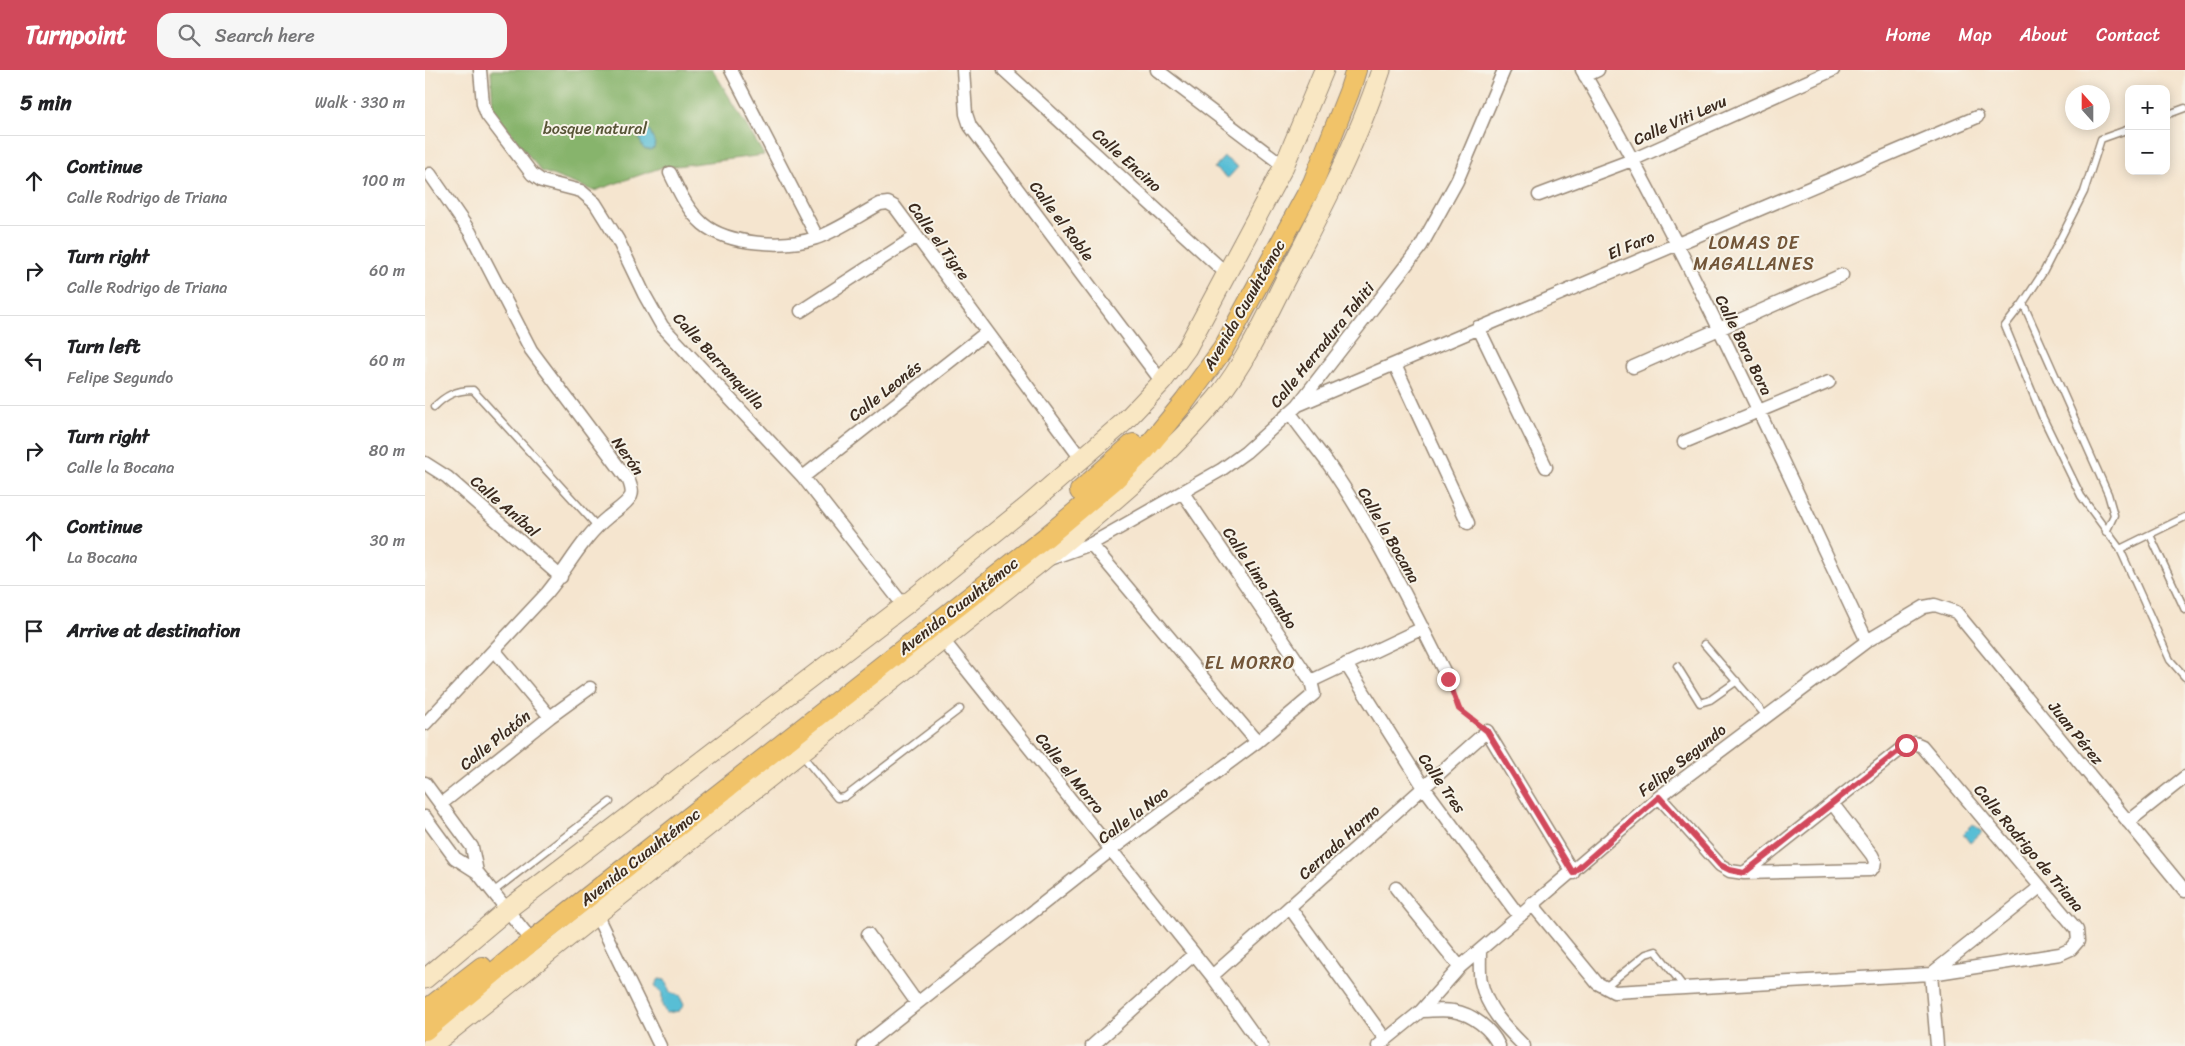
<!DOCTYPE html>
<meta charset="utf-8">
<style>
body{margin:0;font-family:Sriracha,sans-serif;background:#f6f6f6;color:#202124}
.controls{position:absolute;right:15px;top:15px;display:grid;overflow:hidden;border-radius:10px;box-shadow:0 2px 12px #0003}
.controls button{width:45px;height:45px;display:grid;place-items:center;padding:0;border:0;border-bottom:1px solid #e0e0e0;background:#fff;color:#202124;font:25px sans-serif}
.compass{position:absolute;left:1640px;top:15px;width:45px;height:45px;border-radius:50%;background:#fff;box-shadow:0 2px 12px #0003;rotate:339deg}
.stop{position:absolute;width:15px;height:15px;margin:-11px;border:4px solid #d1495b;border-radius:50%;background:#fff}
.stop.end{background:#d1495b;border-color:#fff;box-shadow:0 1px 5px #0008}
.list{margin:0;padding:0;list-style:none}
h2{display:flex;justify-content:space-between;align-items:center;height:65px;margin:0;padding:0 20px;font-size:21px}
h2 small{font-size:16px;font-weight:400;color:#757577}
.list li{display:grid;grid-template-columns:32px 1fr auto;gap:15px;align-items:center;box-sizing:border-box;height:90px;padding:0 20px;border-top:1px solid #e0e0e0}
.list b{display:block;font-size:19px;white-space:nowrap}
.list p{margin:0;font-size:16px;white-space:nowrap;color:#757577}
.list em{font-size:16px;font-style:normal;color:#757577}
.icon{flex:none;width:28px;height:28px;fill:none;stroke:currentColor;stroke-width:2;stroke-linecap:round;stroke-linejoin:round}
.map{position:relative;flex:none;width:1760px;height:976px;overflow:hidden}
header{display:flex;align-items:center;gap:30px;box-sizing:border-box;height:70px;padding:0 25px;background:#d1495b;color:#fff}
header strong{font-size:24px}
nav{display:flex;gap:28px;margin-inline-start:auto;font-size:18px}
.search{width:350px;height:45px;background:#f6f6f6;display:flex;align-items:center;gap:12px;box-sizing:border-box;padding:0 18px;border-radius:15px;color:#757577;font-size:19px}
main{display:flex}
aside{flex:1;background:#fff}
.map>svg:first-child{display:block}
.forest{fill:#87b46c;stroke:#616f45}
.water{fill:#58bed5;stroke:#4a747a}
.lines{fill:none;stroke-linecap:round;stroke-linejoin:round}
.lane-casing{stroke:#988876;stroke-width:9}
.street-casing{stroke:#988876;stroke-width:15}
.secondary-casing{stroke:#988876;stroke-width:21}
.primary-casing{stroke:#988876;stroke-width:22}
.path{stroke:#988876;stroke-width:2.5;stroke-dasharray:4 4;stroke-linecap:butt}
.lane{stroke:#fff;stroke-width:6}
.street{stroke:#fff;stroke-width:12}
.secondary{stroke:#f9e7c3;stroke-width:19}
.primary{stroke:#f1c369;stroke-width:20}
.route{stroke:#d1495b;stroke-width:6}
.labels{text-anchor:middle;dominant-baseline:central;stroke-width:4;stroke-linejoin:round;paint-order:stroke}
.street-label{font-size:16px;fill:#3b2a1e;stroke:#f7f3e8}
.park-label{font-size:16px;fill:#575436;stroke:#f7f3e8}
.neighbourhood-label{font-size:18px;letter-spacing:1px;fill:#725538;stroke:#f7f3e8}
</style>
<header>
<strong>Turnpoint</strong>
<div class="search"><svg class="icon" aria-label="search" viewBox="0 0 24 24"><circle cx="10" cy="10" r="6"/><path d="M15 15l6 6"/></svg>Search here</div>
<nav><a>Home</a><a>Map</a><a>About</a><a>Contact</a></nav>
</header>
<main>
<aside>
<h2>5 min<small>Walk · 330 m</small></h2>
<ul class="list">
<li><svg class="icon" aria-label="ahead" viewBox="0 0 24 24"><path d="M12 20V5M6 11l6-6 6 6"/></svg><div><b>Continue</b><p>Calle Rodrigo de Triana</p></div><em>100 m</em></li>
<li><svg class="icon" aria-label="right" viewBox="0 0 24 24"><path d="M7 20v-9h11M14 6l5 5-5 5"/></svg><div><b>Turn right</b><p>Calle Rodrigo de Triana</p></div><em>60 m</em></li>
<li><svg class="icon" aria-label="left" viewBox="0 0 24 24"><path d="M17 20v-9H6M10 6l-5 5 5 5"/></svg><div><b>Turn left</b><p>Felipe Segundo</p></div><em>60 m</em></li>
<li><svg class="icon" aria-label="right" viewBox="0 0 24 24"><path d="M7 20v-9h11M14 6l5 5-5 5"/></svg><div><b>Turn right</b><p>Calle la Bocana</p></div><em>80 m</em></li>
<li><svg class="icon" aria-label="ahead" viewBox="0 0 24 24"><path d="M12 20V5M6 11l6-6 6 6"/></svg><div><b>Continue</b><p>La Bocana</p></div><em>30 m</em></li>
<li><svg class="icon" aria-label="arrive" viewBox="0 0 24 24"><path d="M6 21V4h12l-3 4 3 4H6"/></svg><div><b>Arrive at destination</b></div></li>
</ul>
</aside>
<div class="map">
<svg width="1760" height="976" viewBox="0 0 1760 976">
<rect width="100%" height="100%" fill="#f7f3e8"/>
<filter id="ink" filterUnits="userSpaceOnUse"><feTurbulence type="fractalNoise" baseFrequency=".02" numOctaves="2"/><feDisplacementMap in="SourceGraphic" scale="10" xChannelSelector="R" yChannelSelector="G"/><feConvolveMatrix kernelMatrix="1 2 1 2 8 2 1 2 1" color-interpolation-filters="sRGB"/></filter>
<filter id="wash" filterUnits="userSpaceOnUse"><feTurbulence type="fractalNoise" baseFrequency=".0096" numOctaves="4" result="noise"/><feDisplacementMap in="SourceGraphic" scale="20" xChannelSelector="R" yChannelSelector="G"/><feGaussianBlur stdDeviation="1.12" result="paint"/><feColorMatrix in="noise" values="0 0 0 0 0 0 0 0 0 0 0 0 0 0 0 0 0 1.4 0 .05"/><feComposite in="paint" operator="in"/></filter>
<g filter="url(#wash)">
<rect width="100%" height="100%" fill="#f5e5cf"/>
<path class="forest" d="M67,0H288L339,85L235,98L169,121L116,101L68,40L66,1Z"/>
<path class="water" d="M218,59L225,61L230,74L229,78L225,80L219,79C215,73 214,67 215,61Z
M799,87L813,97L803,108L789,98Z
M1548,754L1557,762L1545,773L1538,764Z
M234,909L240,910L245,922L255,927L259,935L254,941L241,943L237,935V924L230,915Z"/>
</g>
<g filter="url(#ink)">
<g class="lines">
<g class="lane-casing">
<path id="lane" d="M1741,45L1760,38
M1704,59L1676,69L1659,122L1619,201L1598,233L1580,256L1618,348L1656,426L1695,479L1745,590L1760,607
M1598,233L1683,424L1689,445L1681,462
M9,337C21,325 31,320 48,320L172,456
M1725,465L1760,540
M1695,479L1760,447
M1279,574L1341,646
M1252,596L1275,633L1285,630L1312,611
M377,685L412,728L420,727L535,639
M68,822L185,732
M1179,918L1221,884L1231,881L1259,917"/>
</g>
<g class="street-casing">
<path id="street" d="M55,0L58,34L62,45L107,104L117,111L156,121L170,133L193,170L219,224L237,256L378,407L479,536
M306,0L392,167
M538,0L541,44L545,56L737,312
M579,0L803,205
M732,0L859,96
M1157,0C1264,183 1351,379 1442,571
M1160,6L1173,0
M245,103C254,121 262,140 278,154C303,175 360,178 391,168C414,160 434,145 455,134L463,133L470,137L657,390
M1114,125L1207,90L1408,0
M376,241L490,167
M1053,257L1121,397
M970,295L1043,453
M1208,297L1417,205
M873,335L1552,47
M865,343C877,360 890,376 902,392C948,458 987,537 1023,609
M1259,372L1404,312
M0,393L22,407L136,507
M378,407L562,262
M666,474L832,672
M624,489L666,474L796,400L821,382L873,335L996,176L1032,111L1079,0
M518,570L787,906L837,976
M70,581L125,647
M921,594L998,716L1094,846
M886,611L998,558
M0,654L122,523C143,498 157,468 183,447C190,441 202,434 206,426C208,421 206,417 204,411L106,280L45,162L5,104
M0,713L47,777L52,802
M1234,727L1295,795L1305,801L1319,803L1445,800L1449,797L1450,791L1447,785L1407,733
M16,734L125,647L165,618
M0,747L30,788L52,802L107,871
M1703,752L1760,707
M971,818L1035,897
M1107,834L1172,913L1189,922L1506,904L1635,884L1646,879L1653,871L1652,860L1497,676L1490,673L1481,675L1319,803
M865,838L960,969
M171,844L235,976
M443,864L492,933
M1055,880C1055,890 1054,902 1056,912C1062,939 1080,957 1099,976
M787,906L1062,661L1148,803
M996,941C1006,941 1018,939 1028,941C1048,944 1066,959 1074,976
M438,976L686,780L832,672L889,624L886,611L758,423
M667,976L768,885
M953,976L996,941L1035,897L1234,727L1442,571L1499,537L1510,535L1531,542L1760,821
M1512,976L1506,904L1615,817"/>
</g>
<g class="secondary-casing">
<path id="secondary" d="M0,909L83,839L479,536L604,435L699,352L737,312L762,278L859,96L899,0
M6,976L617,491C679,439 740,391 792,328C820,293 840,250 860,210C896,142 932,73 956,0"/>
</g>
<g class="primary-casing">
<path id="primary" d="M655,421L708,374
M0,941L57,897
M0,960L107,871L620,468L689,410L721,379L760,331L798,279L888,113L924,22L931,0"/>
</g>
<path class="path" d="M1027,620L1034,639L1053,654"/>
<use href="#lane" class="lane"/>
<use href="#street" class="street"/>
<use href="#secondary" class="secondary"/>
<use href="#primary" class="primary"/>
</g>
</g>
<g class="lines" filter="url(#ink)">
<path class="route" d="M1023,609L1034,639L1062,661L1148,803L1234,727L1295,795L1305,800L1319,803L1481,675"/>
</g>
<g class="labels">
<g class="street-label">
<text transform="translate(1255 50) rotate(-24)">Calle Viti Levu</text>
<text transform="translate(702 90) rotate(42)">Calle Encino</text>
<text transform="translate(637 151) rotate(53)">Calle el Roble</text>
<text transform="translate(514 171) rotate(54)">Calle el Tigre</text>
<text transform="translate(1206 175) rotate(-23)">El Faro</text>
<text transform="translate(819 235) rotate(-60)">Avenida Cuauhtémoc</text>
<text transform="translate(897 275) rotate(-51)">Calle Herradura Tahiti</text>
<text transform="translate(1319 275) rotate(64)">Calle Bora Bora</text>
<text transform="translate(294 291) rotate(47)">Calle Barranquilla</text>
<text transform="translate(460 321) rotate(-38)">Calle Leonés</text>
<text transform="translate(203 386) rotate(55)">Nerón</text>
<text transform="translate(80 436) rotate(41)">Calle Aníbal</text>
<text transform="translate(964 465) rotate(60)">Calle la Bocana</text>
<text transform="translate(835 508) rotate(56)">Calle Lima Tambo</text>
<text transform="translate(533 536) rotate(-38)">Avenida Cuauhtémoc</text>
<text transform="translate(1651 663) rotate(51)">Juan Pérez</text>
<text transform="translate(70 670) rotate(-39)">Calle Platón</text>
<text transform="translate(1257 690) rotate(-38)">Felipe Segundo</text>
<text transform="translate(645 703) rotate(51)">Calle el Morro</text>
<text transform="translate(1017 713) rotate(55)">Calle Tres</text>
<text transform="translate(708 745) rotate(-37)">Calle la Nao</text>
<text transform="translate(914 772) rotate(-42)">Cerrada Horno</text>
<text transform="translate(1604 778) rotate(50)">Calle Rodrigo de Triana</text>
<text transform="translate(215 787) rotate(-38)">Avenida Cuauhtémoc</text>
</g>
<g class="park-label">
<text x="170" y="58">bosque natural</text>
</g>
<g class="neighbourhood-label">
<text x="1329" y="173">LOMAS DE<tspan x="1329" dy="21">MAGALLANES</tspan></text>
<text x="825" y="593">EL MORRO</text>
</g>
</g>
</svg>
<div class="controls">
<button>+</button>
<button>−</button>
</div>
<svg class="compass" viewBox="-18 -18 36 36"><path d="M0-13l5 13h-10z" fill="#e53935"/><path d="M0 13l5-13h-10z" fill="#757577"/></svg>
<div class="stop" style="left:1481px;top:675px"></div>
<div class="stop end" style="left:1023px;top:609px"></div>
</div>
</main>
